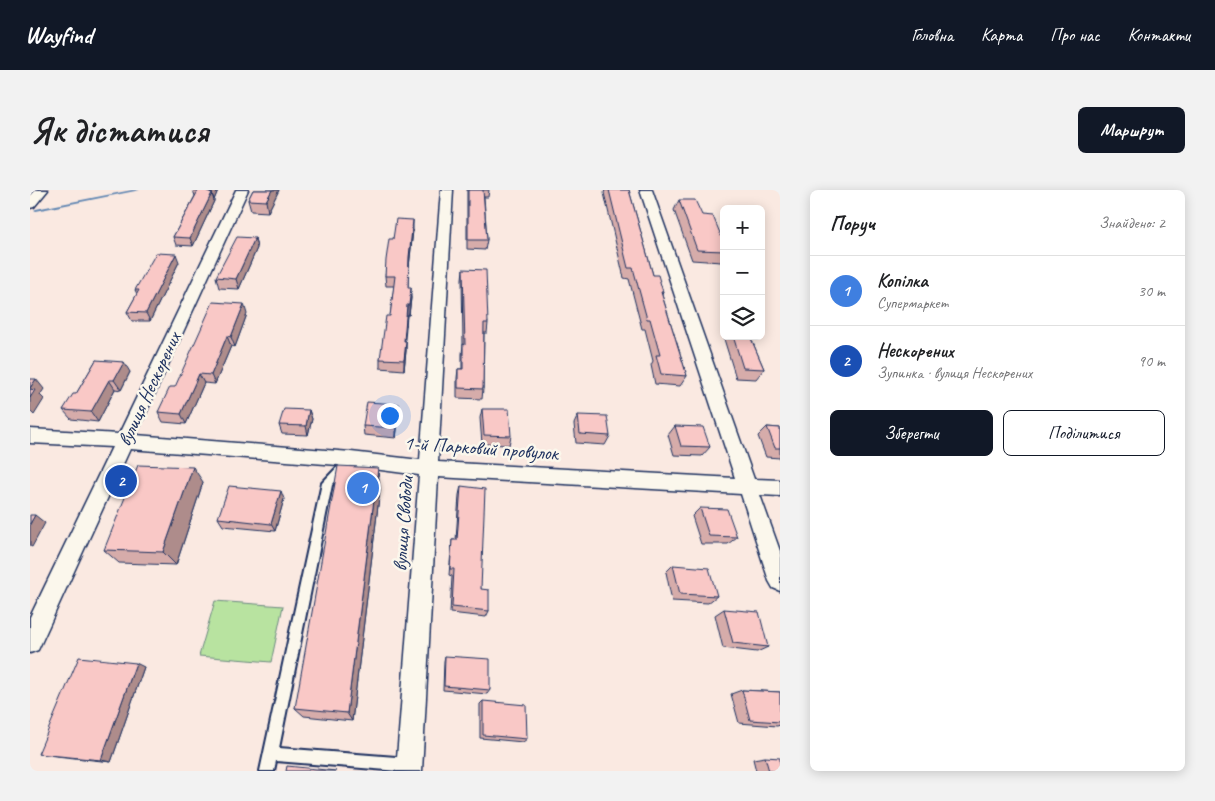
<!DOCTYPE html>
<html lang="uk">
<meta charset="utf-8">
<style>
body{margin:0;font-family:Caveat,sans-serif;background:#f2f2f2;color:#202124}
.controls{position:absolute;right:15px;top:15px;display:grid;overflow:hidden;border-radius:8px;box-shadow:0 2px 12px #0003}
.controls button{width:45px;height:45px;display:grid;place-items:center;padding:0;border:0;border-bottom:1px solid #e0e0e0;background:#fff;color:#202124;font:25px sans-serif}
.you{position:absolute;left:359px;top:225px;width:18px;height:18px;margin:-12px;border:4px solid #fff;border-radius:50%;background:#1a73e8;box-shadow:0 0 0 8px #1a73e833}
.badge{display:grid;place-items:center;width:32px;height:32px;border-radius:50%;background:#111827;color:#fff;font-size:16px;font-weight:700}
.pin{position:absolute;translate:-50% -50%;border:2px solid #fff;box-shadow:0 1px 5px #0006}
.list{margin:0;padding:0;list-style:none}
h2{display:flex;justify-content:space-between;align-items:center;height:65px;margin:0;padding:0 20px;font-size:21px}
h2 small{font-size:16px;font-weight:400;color:#757577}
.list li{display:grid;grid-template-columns:32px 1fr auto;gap:15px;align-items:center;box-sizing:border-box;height:70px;padding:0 20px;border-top:1px solid #e0e0e0}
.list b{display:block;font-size:19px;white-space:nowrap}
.list p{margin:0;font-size:16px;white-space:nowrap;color:#757577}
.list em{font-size:16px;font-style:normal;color:#757577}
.actions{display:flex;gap:10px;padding:15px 20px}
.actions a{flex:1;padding:11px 0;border:1px solid #111827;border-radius:8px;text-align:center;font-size:18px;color:#111827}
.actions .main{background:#111827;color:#fff}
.icon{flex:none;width:28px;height:28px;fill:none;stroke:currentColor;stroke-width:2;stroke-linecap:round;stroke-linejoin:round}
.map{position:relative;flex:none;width:750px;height:581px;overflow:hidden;border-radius:8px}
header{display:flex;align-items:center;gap:30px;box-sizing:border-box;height:70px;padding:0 25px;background:#111827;color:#fff}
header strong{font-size:24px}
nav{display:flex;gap:28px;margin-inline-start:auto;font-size:18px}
.intro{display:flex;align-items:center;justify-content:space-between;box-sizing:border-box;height:120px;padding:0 30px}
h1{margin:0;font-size:35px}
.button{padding:12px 22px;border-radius:8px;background:#111827;color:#fff;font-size:18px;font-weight:700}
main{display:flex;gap:30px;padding:0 30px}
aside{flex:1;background:#fff;border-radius:8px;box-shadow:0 2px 12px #0003}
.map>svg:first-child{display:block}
.green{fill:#b8e3a0;stroke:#6a897f}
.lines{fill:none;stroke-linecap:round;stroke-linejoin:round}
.stream{fill:#6086b2;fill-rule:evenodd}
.lane-casing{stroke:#1b2f5e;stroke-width:4}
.street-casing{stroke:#1b2f5e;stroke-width:3}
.lane{fill:#fbf7ec;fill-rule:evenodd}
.street{fill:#fbf7ec;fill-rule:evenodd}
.wall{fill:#d6acaa;stroke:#1b2f5e}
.shaded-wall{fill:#ae8c8b;stroke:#1b2f5e}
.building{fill:#f9c8c6;stroke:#1b2f5e}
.labels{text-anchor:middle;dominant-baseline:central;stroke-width:5;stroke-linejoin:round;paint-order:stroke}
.street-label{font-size:20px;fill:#1b2f5e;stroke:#fbf7ec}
</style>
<header>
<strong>Wayfind</strong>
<nav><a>Головна</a><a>Карта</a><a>Про нас</a><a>Контакти</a></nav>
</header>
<div class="intro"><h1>Як дістатися</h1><a class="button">Маршрут</a></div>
<main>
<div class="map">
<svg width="750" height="581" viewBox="0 0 750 581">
<rect width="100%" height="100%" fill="#fae9e1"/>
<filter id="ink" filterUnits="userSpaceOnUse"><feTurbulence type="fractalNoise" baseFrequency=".02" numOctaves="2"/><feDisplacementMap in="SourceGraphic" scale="10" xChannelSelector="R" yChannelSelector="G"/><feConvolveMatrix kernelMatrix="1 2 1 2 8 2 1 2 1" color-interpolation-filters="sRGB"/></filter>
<g filter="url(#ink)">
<path class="green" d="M185,411L253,416L241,472L169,466Z"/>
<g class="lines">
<path class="stream" d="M102,0H110L6,21L4,20L6,19Z"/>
<g class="lane-casing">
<path id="lane" d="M316,270L319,271L321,274L319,277L302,295L249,558L379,568L384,570L386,575L384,580L369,581L246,571L244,581H230L292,293L313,271Z"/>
</g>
<g class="street-casing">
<path id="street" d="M6,0H18L4,17L0,18V6Z
M206,0H218L106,245L321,262L390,270L411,0H423L408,272L705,288L610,0H622L724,289L750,290V306L730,305L750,361V401L743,398L739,391L711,304L408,287L392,581H366L389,285L321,276L100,259L8,460L0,463V427L82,257L0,253V239L89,244Z"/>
</g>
<use href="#lane" class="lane"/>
<use href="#street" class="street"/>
</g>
<path class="wall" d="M163,0H188L184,10V11L163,56L146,55L143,47L165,6Z
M223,0H249L238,22L221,21L218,10Z
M437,0H459L458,7H454L457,50L455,60L437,59Z
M575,0H599L623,85L633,102L632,105L657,186L650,196L625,194L621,175L623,171L615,139H612L599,89L594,88L574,3Z
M649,10L672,25L694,53V67L691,72L662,70L644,20Z
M383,40L379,77L378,98L381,108L379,125H377L374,151H376V161L374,180L350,178V169L360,126L364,96H356L355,86L363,49Z
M225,48L227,58L209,99L189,98L186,87Z
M149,72L120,131H102L97,122L107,104L105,100Z
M433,79L458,133L457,143H454L453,199L452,209L427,208V188L428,179H432V164L433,154L432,89Z
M217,124L205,157L201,156L185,194L174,193L156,234L133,232L128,222L145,197Z
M696,146H720L734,179L726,189L706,188L694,149Z
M66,170L100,182L91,200L85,199L68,232L41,229L33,220L46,204Z
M452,219L481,246L479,255L452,254L450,228Z
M279,220L282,229L278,245L252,244L249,235Z
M369,224L366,248L334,245L333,236Z
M548,225L580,246L575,255L546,253L544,234Z
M645,236L680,257L672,266L644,265L638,245Z
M737,237L750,238V268L736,267L728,246Z
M173,292L146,375L89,373L74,360Z
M431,296L451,399L459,421L456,427L420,423L422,386L419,385L422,350H426L429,305Z
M350,299L322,531L274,526L265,518Z
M254,309L245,341L193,336L188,328Z
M670,318L707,347L698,354H671L662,326Z
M643,375L687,406L678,413L642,411L636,382Z
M694,419L738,457L727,462L693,458L685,425Z
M415,466L460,500L457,504L413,500L414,471Z
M114,477L81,572L8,564Z
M712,500L750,502V535L747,536L709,533L701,504Z
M453,511L497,549L493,552L450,548V514Z
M735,567L750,581H726L723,569Z"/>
<path class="shaded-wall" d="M182,0H188L184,10L181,1Z
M242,0H249L238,22L236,11Z
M182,3L184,11L163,56L160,48Z
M383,30V40L379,77V67Z
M225,48L227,58L209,99L206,89Z
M146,64L149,72L120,131L116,123Z
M381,98V108L379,125V115Z
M214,114L217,124L205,157L201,147Z
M377,115V125L374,161V151Z
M197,146L201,156L185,194L181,185Z
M376,151V161L374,180V170Z
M94,172L100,182L91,200L84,190Z
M169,184L174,193L156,234L151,224Z
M6,189L14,199L10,205L14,209L4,225L0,221V198Z
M79,190L85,199L68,232L61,222Z
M369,214V224L366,248V238Z
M279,220L282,229L278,245L276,236Z
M163,277L173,292L146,375L133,362Z
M348,278L350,299L322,531L317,523Z
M251,301L254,309L245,341L241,334Z
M5,325L15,333L2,357L0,356V334Z
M106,473L114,477L81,572L71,570Z"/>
<path class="building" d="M162,0H182L181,1H177L182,3L160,48L143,47L168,1Z
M223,0H242L236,11L218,10Z
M438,0H453L457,50H438Z
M579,0H599L623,85H628L633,102H631L657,186L631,184L626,165H630L620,129H617L603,78H598Z
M649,10H665L672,25L683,26L694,53V61L667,60Z
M366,29L383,30L379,67L378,98H381L379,115H377L374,151H376L374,170L350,169L356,126H360L365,86H355L356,70L359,49H363Z
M207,47L225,48L206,89L186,87Z
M126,63L146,64L116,123L97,122L109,100H105Z
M433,79L456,80L458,133H454L453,199L428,198V179H433V154L435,155Z
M183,112L214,114L201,147L197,146L181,185L169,184L151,224L128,222L140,197H145Z
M703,146H720L734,179L713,178Z
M66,170L94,172L84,190H79L61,222L33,220L43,204H46Z
M0,189H6L0,198Z
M0,199L5,200L0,208Z
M337,212L369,214L366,238L333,236Z
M254,219L279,220L276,236L249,235Z
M452,219H479L481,246L454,245Z
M548,225L577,226L580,246L550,244Z
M645,236L673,237L680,257L651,256Z
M737,237L750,238V258H745Z
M108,275L163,277L133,362L74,360Z
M308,276L348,278L317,523L265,518Z
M199,296L251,301L241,334L188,328Z
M431,296L455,299L451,399L459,400V421L422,417L424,379H420L422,350H427Z
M670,318L697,319L707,347L679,346Z
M0,325H5L0,334Z
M643,375L679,378L687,406L650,404Z
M694,419L729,422L738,457L703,453Z
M415,466L460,469V500L414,496Z
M49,467L106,473L71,570L8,564Z
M712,500L750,502V532L720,530Z
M453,511L496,515L497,549L453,545Z
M735,567L750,568V581H739Z
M257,576L306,581H256Z"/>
</g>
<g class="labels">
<g class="street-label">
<text transform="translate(119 199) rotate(-65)">вулиця Нескорених</text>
<text transform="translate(451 258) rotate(4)">1-й Парковий провулок</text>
<text transform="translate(373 334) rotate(-86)">вулиця Свободи</text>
</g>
</g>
</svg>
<div class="controls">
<button>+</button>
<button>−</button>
<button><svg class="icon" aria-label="layers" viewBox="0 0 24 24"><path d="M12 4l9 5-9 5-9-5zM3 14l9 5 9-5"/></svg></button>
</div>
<div class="you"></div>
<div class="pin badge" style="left:333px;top:298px;background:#3f7fe0">1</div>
<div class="pin badge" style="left:91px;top:291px;background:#1a4fb4">2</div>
</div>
<aside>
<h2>Поруч<small>Знайдено: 2</small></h2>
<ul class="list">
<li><span class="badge" style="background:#3f7fe0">1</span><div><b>Копілка</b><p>Супермаркет</p></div><em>30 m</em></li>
<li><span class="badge" style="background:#1a4fb4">2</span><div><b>Нескорених</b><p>Зупинка · вулиця Нескорених</p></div><em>90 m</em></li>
</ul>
<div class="actions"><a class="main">Зберегти</a><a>Поділитися</a></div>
</aside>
</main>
